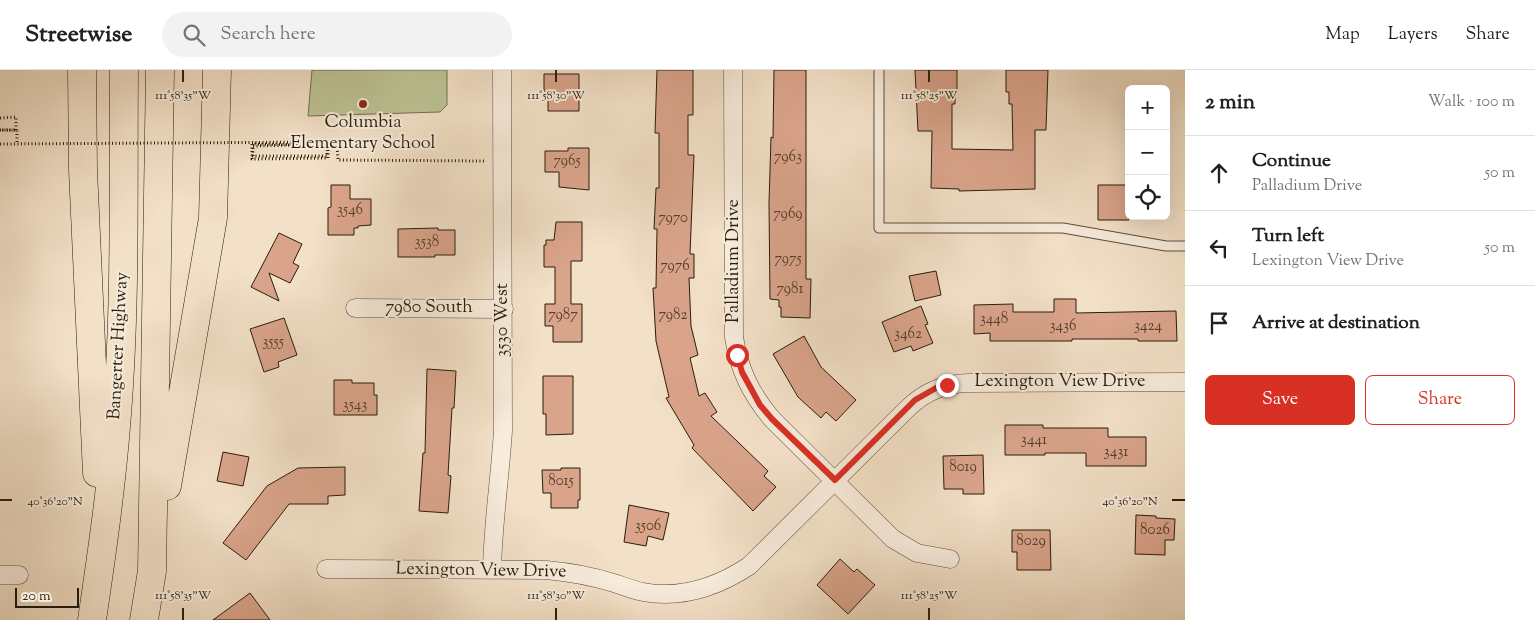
<!DOCTYPE html>
<meta charset="utf-8">
<style>
body{margin:0;font-family:"Sorts Mill Goudy",serif;background:#f2f2f2;color:#202124}
.controls{position:absolute;right:15px;top:15px;display:grid;overflow:hidden;border-radius:8px;box-shadow:0 5px 20px #0002}
.controls button{width:45px;height:45px;display:grid;place-items:center;padding:0;border:0;border-bottom:1px solid #e0e0e0;background:#fff;color:#202124;font:25px sans-serif}
.scale{position:absolute;left:15px;bottom:12px;width:64px;box-sizing:border-box;padding-left:5px;border:2px solid #291d0d;border-top:0;font-size:14px;line-height:18px;white-space:nowrap;color:#291d0d;-webkit-text-stroke:4px #f7ebdb;paint-order:stroke}
.stop{position:absolute;width:15px;height:15px;margin:-11px;border:4px solid #d93025;border-radius:50%;background:#fff}
.stop.end{background:#d93025;border-color:#fff;box-shadow:0 1px 5px #0008}
.list{margin:0;padding:0;list-style:none}
h2{display:flex;justify-content:space-between;align-items:center;height:65px;margin:0;padding:0 20px;font-size:21px}
h2 small{font-size:16px;font-weight:400;color:#757577}
.list li{display:grid;grid-template-columns:32px 1fr auto;gap:15px;align-items:center;box-sizing:border-box;height:75px;padding:0 20px;border-top:1px solid #e0e0e0}
.list b{display:block;font-size:19px;white-space:nowrap}
.list p{margin:0;font-size:16px;white-space:nowrap;color:#757577}
.list em{font-size:16px;font-style:normal;color:#757577}
.actions{display:flex;gap:10px;padding:15px 20px}
.actions a{flex:1;padding:11px 0;border:1px solid #d93025;border-radius:8px;text-align:center;font-size:18px;color:#d93025}
.actions .main{background:#d93025;color:#fff}
.icon{flex:none;width:28px;height:28px;fill:none;stroke:currentColor;stroke-width:2;stroke-linecap:round;stroke-linejoin:round}
.map{position:relative;flex:none;width:1185px;height:550px;overflow:hidden}
header{display:flex;align-items:center;gap:30px;box-sizing:border-box;height:70px;padding:0 25px;background:#fff;border-bottom:1px solid #e0e0e0}
header strong{font-size:24px}
nav{display:flex;gap:28px;margin-inline-start:auto;font-size:18px}
.search{width:350px;height:45px;background:#f2f2f2;display:flex;align-items:center;gap:12px;box-sizing:border-box;padding:0 18px;border-radius:28px;color:#757577;font-size:19px}
main{display:flex}
aside{flex:1;background:#fff}
.map>svg:first-child{display:block}
.green{fill:#bcc294;stroke:#727050}
.building{fill:#daa48b;stroke:#291d0d}
.lines{fill:none;stroke-linecap:round;stroke-linejoin:round}
.service-casing{stroke:#5b4e3c;stroke-width:11}
.minor-casing{stroke:#5b4e3c;stroke-width:19}
.motorway-casing{stroke:#291d0d;stroke-width:29}
.path{stroke:#291d0d;stroke-width:3;stroke-dasharray:1 2.5;stroke-linecap:butt}
.service{stroke:#f7ebdb;stroke-width:9}
.minor{stroke:#f7ebdb;stroke-width:18}
.motorway{stroke:#f2e0c7;stroke-width:28}
.path-bridge{stroke:#291d0d;stroke-width:3;stroke-dasharray:1 2.5;stroke-linecap:butt}
.route{stroke:#d93025;stroke-width:6}
.ticks{fill:none;stroke:#291d0d;stroke-width:2}
.poi-dot{fill:#8f2418;stroke:#f7ebdb;stroke-width:2}
.labels{text-anchor:middle;dominant-baseline:central;stroke-width:4;stroke-linejoin:round;paint-order:stroke}
.number-label{font-size:15px;fill:#553f2c}
.poi-label{font-size:18px;fill:#291d0d;stroke:#f7ebdb}
.street-label{font-size:18px;fill:#291d0d;stroke:#f7ebdb}
.ticks-label{font-size:12px;text-anchor:middle;fill:#291d0d;stroke:#f7ebdb;stroke-width:4;stroke-linejoin:round;paint-order:stroke}
</style>
<header>
<strong>Streetwise</strong>
<div class="search"><svg class="icon" aria-label="search" viewBox="0 0 24 24"><circle cx="10" cy="10" r="6"/><path d="M15 15l6 6"/></svg>Search here</div>
<nav><a>Map</a><a>Layers</a><a>Share</a></nav>
</header>
<main>
<div class="map">
<svg width="1185" height="550" viewBox="0 0 1185 550">
<rect width="100%" height="100%" fill="#f2e0c7"/>
<filter id="stains"><feTurbulence type="fractalNoise" baseFrequency=".004" numOctaves="4"/><feColorMatrix values="0 0 0 0 .2 0 0 0 0 .09 0 0 0 0 .02 0 0 0 .5 -.17"/></filter>
<radialGradient id="worn" r=".72"><stop offset=".6" stop-color="#630" stop-opacity="0"/><stop offset="1" stop-color="#630" stop-opacity=".3"/></radialGradient>
<path class="green" d="M312,0H447V35L440,42L308,46Z"/>
<path class="building" d="M657,0H693V45H688V85H694L690,184H694V208H689L691,256L698,285L690,288L699,326L705,323L717,342L711,346L768,401L764,406L776,417L753,441L692,378L694,375L666,328L669,327L656,271L653,218H656L657,159H654L656,118H659V63H655Z
M774,0H806V209H811L810,248L781,247V237H779V230L770,229L769,133L771,67L773,68Z
M915,0H957V22L955,23V34H952V79L1013,80L1012,34H1009V22H1006V0H1048L1046,60H1035V119L959,121V119L931,118L932,61H918Z
M544,4H579V41H548V25H544Z
M568,78H589V120L559,117V102H545V81H568Z
M331,115H350V129H371V155L358,156V158H354V165H328V138L331,137Z
M1098,115H1129V150H1098Z
M556,152H582V191H571V234H582V272H553V256H545V234H555V197H544V175H546V170H554Z
M438,158V160H455V185H435V187H398V159Z
M279,163L302,174L293,193L299,196L290,213L269,203L279,231L251,217Z
M936,201L941,225L915,231L909,206Z
M1054,229H1076V243L1176,241L1177,271H1138V269H1072V271H990V263L974,264V235L1013,234V242H1054Z
M921,236L928,254L925,255L933,273L913,281L911,276L894,282L882,252Z
M284,248L297,285L278,292L279,297L264,302L250,259Z
M804,266L821,297L856,330L836,351L826,342L821,348L798,327L773,284Z
M427,299L456,301L454,338H452L448,405L451,406L448,443L419,441L423,383H425Z
M543,306H573V364L546,365V344H543Z
M334,310H352V313H374V325H377V345H334Z
M1005,355H1043V358H1108V367H1146V396H1086V383H1045V385H1005Z
M223,382L249,387L243,416L217,411Z
M983,385L984,424H963V419H944L943,386Z
M345,397V425L328,426V434H289L246,490L223,473L267,416L298,398Z
M561,398H580V430H578V438H551V423H543L542,400H561Z
M629,435L669,443L663,470L648,466L646,476L624,472Z
M1136,445L1156,446V448L1175,449L1174,470H1165V485L1135,484Z
M1012,460H1050L1051,500H1017V482H1012Z
M840,489L854,502L857,499L875,515L848,544L817,515Z
M250,523L270,550H213Z"/>
<g class="lines">
<g class="service-casing">
<path id="service" d="M879,0V158H1063L1166,176H1185"/>
</g>
<g class="minor-casing">
<path id="minor" d="M733,0L734,267C739,300 751,324 772,349L893,469L917,483L950,489
M355,238L504,239
M326,499L546,500C569,502 591,506 614,513C623,516 633,520 643,522C681,529 717,517 749,496L907,339C925,321 945,313 970,313L1185,312
M492,500C493,453 500,407 503,361L502,0
M0,505H19"/>
</g>
<g class="motorway-casing">
<path id="motorway" d="M82,0L83,100L97,403
M167,416L213,148L217,0
M92,550C102,482 112,413 117,344C126,230 123,114 124,0
M144,550L152,501L160,0"/>
</g>
<path class="path" d="M0,48L16,47V60H0
M253,76L337,74L338,90L484,91"/>
<use href="#service" class="service"/>
<use href="#minor" class="minor"/>
<use href="#motorway" class="motorway"/>
<path class="path-bridge" d="M0,60H17V73H16
M0,74L328,72V88L252,89V74L327,75V86H253V76"/>
</g>
<g class="lines">
<path class="route" d="M737,285L742,302L760,335L772,349L835,410L915,330L936,318L947,315"/>
</g>
<path class="ticks" d="M183,0V12M556,0V12M929,0V12M0,430H12M1172,430H1185M183,538V550M556,538V550M929,538V550"/>
<circle class="poi-dot" cx="363" cy="34" r="5"/>
<g class="labels">
<g class="number-label">
<text x="788" y="87">7963</text>
<text x="567" y="91">7965</text>
<text x="350" y="140">3546</text>
<text x="788" y="144">7969</text>
<text x="673" y="148">7970</text>
<text x="427" y="172">3538</text>
<text x="788" y="189">7975</text>
<text x="675" y="196">7976</text>
<text x="790" y="219">7981</text>
<text x="563" y="245">7987</text>
<text x="673" y="245">7982</text>
<text x="994" y="249">3448</text>
<text x="1063" y="256">3436</text>
<text x="1148" y="256">3424</text>
<text x="908" y="264">3462</text>
<text x="273" y="272">3555</text>
<text x="355" y="335">3543</text>
<text x="1034" y="370">3441</text>
<text x="1116" y="382">3431</text>
<text x="963" y="397">8019</text>
<text x="561" y="411">8015</text>
<text x="648" y="456">3506</text>
<text x="1155" y="460">8026</text>
<text x="1031" y="471">8029</text>
</g>
<g class="poi-label">
<text x="363" y="53">Columbia<tspan x="363" dy="21">Elementary School</tspan></text>
</g>
<g class="street-label">
<text transform="translate(734 191) rotate(-90)">Palladium Drive</text>
<text x="429" y="238">7980 South</text>
<text transform="translate(503 250) rotate(-90)">3530 West</text>
<text transform="translate(119 276) rotate(-87)">Bangerter Highway</text>
<text x="1060" y="312">Lexington View Drive</text>
<text transform="translate(481 501) rotate(1)">Lexington View Drive</text>
</g>
</g>
<g class="ticks-label">
<text x="183" y="29">111°58'35"W</text>
<text x="556" y="29">111°58'30"W</text>
<text x="929" y="29">111°58'25"W</text>
<text x="55" y="435">40°36'20"N</text>
<text x="1130" y="435">40°36'20"N</text>
<text x="183" y="529">111°58'35"W</text>
<text x="556" y="529">111°58'30"W</text>
<text x="929" y="529">111°58'25"W</text>
</g>
<rect width="100%" height="100%" filter="url(#stains)"/>
<rect width="100%" height="100%" fill="url(#worn)"/>
</svg>
<div class="controls">
<button>+</button>
<button>−</button>
<button><svg class="icon" aria-label="locate" viewBox="0 0 24 24"><circle cx="12" cy="12" r="6"/><path d="M12 2v4M12 18v4M2 12h4M18 12h4"/></svg></button>
</div>
<div class="scale">20 m</div>
<div class="stop" style="left:737px;top:285px"></div>
<div class="stop end" style="left:947px;top:315px"></div>
</div>
<aside>
<h2>2 min<small>Walk · 100 m</small></h2>
<ul class="list">
<li><svg class="icon" aria-label="ahead" viewBox="0 0 24 24"><path d="M12 20V5M6 11l6-6 6 6"/></svg><div><b>Continue</b><p>Palladium Drive</p></div><em>50 m</em></li>
<li><svg class="icon" aria-label="left" viewBox="0 0 24 24"><path d="M17 20v-9H6M10 6l-5 5 5 5"/></svg><div><b>Turn left</b><p>Lexington View Drive</p></div><em>50 m</em></li>
<li><svg class="icon" aria-label="arrive" viewBox="0 0 24 24"><path d="M6 21V4h12l-3 4 3 4H6"/></svg><div><b>Arrive at destination</b></div></li>
</ul>
<div class="actions"><a class="main">Save</a><a>Share</a></div>
</aside>
</main>
